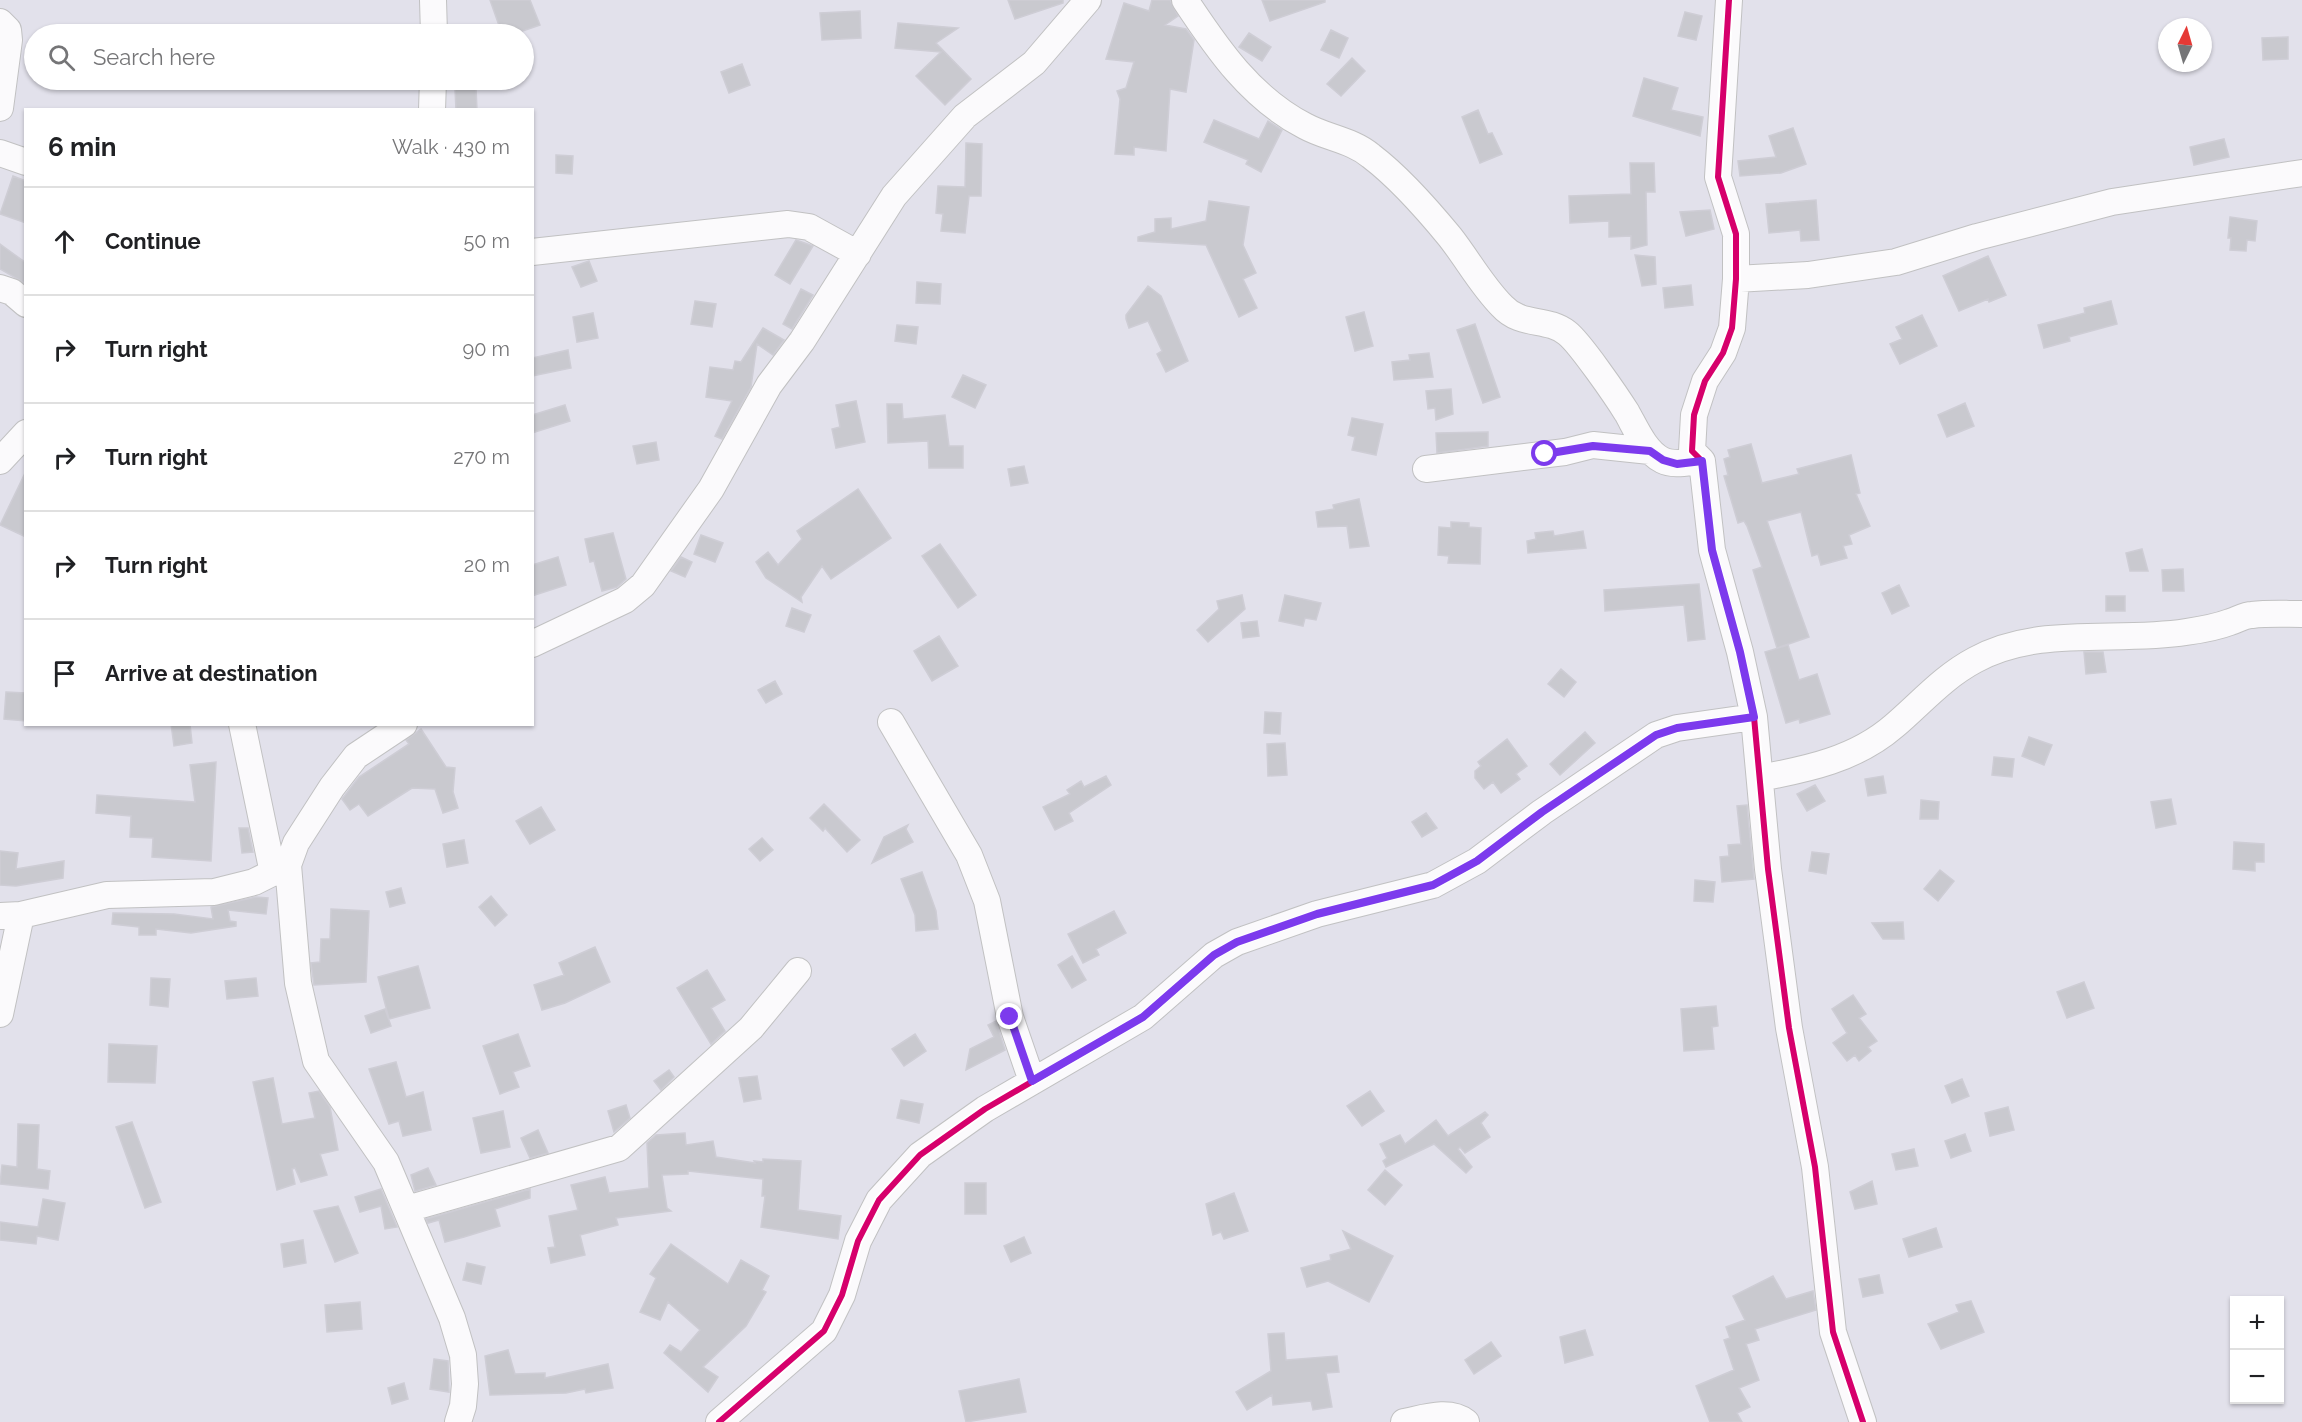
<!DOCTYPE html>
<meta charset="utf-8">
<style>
body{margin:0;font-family:Raleway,sans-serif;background:#f2f2f2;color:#202124}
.controls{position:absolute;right:18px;bottom:18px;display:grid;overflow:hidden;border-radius:0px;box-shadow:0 2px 4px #0004}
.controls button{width:54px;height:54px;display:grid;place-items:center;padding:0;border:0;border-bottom:2px solid #e0e0e0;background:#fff;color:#202124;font:30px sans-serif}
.compass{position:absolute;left:2158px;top:18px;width:54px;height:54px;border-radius:50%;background:#fff;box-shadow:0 2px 4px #0004;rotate:5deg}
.stop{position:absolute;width:18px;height:18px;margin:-14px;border:4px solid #7c3aed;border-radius:50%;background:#fff}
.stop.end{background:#7c3aed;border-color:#fff;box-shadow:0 2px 6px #0008}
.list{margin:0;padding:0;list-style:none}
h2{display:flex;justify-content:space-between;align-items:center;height:78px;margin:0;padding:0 24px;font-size:26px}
h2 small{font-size:20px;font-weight:400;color:#757577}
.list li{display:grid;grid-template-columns:39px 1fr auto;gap:18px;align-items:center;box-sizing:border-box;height:108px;padding:0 24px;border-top:2px solid #e0e0e0}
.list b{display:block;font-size:22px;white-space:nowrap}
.list em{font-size:20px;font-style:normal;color:#757577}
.icon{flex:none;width:33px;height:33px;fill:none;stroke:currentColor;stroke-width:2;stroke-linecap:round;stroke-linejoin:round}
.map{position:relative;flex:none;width:2302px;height:1422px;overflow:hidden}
.search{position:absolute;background:#fff;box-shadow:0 2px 4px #0004;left:24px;top:24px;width:510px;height:66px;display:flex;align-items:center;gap:15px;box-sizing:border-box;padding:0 21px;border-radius:33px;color:#757577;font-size:22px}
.panel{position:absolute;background:#fff;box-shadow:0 2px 4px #0004;left:24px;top:108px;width:510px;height:618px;border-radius:0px}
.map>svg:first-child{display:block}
.building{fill:#c9c9cf;stroke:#cecdd5;stroke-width:1.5}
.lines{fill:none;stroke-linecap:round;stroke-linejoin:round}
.minor-casing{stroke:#c1c1c2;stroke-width:28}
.minor{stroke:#fbfafc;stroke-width:26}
.cycleway-casing{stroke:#fff;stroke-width:10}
.cycleway{stroke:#d6006c;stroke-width:6}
.route{stroke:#7c3aed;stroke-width:8}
</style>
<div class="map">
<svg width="2302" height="1422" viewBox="0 0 2302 1422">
<rect width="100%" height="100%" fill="#e2e1eb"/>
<path class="building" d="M490,0H530L540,25L514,34H502Z
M1008,0H1063V3L1015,19Z
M1152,0H1170L1178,16L1165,25L1186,29L1194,40L1186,92L1170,89L1166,151L1134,147V155L1115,154L1120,99L1117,91L1126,88L1134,62L1106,59L1124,3L1149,11Z
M1262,0H1325V2L1270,21Z
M860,11L861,38L822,40L820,13Z
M1685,12L1702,16L1696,40L1678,36Z
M898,23L958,28L936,43L971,79L945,105L916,76L941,52L895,48Z
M1331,30L1348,38L1339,58L1321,50Z
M1249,33L1271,47L1262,61L1239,47Z
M2288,37V59L2263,60L2262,38Z
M1352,58L1365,71L1341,96L1327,84Z
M742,64L750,85L729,93L721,72Z
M1644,78L1678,88L1671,110L1703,117L1700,136L1633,116Z
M476,88L477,110H456L455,89Z
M1478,110L1488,134L1492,133L1502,154L1480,163L1462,117Z
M1214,120L1259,139L1268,121L1282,130L1261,172L1246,164L1248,160L1204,142Z
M1793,128L1806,164L1781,173L1740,176L1738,161L1776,157L1769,136Z
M2224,139L2229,157L2194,165L2190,147Z
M966,143L982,144L981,196H969L965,233L941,231L943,214L936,213L938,186L965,187Z
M556,155L573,156L572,174L556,173Z
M1630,163H1654L1655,192H1646L1647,245L1631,249V236L1609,237V221L1570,223L1569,196L1631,194Z
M13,176L26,181V223L0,214Z
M1816,200L1819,240L1801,241L1800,230L1769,233L1766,204Z
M1209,201L1249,207L1243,245L1256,273L1243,279L1257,308L1239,317L1206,245L1138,241V237L1155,232V219L1171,218V229L1206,221Z
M1710,210L1714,229L1686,236L1680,212Z
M2230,217L2257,221L2255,241L2247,240L2246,251L2230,250L2231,238H2228Z
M796,240L813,246L790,284L775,275Z
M0,244L26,263V284L0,269Z
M1635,255L1655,257L1656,284L1642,286Z
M1988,256L2006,295L1989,302L1988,299L1959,311L1943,276Z
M589,261L597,281L581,287L572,267Z
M917,282L941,284L940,304L916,303Z
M1691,285L1693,305L1665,308L1663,288Z
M1148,286L1161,296L1188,361L1166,372L1157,354L1162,351L1148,321L1129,328L1126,319V315Z
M801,289L813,295L792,329L783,324Z
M695,301L716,304L712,327L691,324Z
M2111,301L2117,324L2069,337L2070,341L2044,348L2038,325L2085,313L2084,308Z
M1364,312L1373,346L1355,351L1346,317Z
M593,313L598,338L577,342L573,317Z
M1922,315L1937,346L1900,364L1890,344L1902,339L1896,327Z
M1475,324L1500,397L1483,403L1457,330Z
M897,325L918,327L916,344L895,341Z
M763,328L784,340L773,355L757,344L751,387L722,439L715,436L732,401L706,397L710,367L733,370L735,361L741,362Z
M568,350L571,368L532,376V358Z
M1429,353L1433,377L1394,380L1392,362L1410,360L1409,355Z
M963,375L986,385L975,408L952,397Z
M1451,389L1453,414L1436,420L1435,408L1428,409L1426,391Z
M856,401L865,442L836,448L832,429L840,427L836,405Z
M1965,403L1974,426L1947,437L1938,415Z
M887,404H902L903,419L945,415L949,446H963V468H929L928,441L888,443Z
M565,405L570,421L532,433V415Z
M1352,418L1383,424L1376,455L1352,450L1355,437L1348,435Z
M1488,432V446L1437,453L1436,433Z
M656,442L659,460L637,464L633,446Z
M1751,444L1762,483L1799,474L1797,469L1851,455L1860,493L1856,494L1870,526L1849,535L1852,544L1843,546L1847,558L1821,565L1818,554L1812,556L1801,512L1767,521L1809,637L1777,648L1753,570L1762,567L1747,526L1744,521L1738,523L1724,476L1728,475L1724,459L1730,457L1728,450Z
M1024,466L1028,483L1011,486L1008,469Z
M26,471V537L0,525Z
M858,489L891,538L831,579L822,566L801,597L802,602L766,578L756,562L768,552L778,565L802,539L797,531Z
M1359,499L1369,546L1350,548L1347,526L1318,527L1316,512L1334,509L1333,505Z
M1451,522L1469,523V527L1481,528L1480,564L1448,563L1449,556L1438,555L1439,527L1451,528Z
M1553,531L1554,536L1583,531L1586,548L1528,553L1527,541L1536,539L1535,533Z
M613,533L626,579L617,587L602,591L594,561L590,562L585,539Z
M701,535L723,543L715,562L694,554Z
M940,544L976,595L958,608L922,556Z
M2142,549L2148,571H2130L2126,553Z
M558,557L566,585L532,596V565Z
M681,557L692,562L685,577L671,571Z
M2183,569L2184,591H2163L2162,570Z
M1699,584L1705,639L1688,641L1684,605L1605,611L1604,590Z
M1899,585L1909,606L1892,614L1882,593Z
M1242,595L1245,609L1208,642L1197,630L1219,609L1217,601Z
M1285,595L1321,603L1316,620L1305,618L1303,626L1279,621Z
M2106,596H2125V611H2106Z
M792,608L811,615L804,632L786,626Z
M1257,621L1259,636L1243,638L1241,623Z
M939,636L958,666L932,681L914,651Z
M1788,645L1799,680L1817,674L1830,714L1800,723L1799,719L1786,723L1765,652Z
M2084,652H2103L2106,672L2086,674Z
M1561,669L1576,682L1564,697L1548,684Z
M775,681L782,694L766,703L758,690Z
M6,692L26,693V721L4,719Z
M1265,712L1281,713L1280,734L1264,733Z
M171,724H190L192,743L174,746Z
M421,729L446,767L455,768L453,792L458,808L443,813L435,789L412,788L368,816L359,804L350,810L342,799L359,777L409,744L406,740Z
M1585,732L1595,743L1560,775L1550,764Z
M2029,737L2052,745L2044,765L2022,756Z
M1507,739L1527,766L1516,774L1520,779L1501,793L1493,782L1484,789L1475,778V771L1481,766L1478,762Z
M1285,743L1287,775L1268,776L1267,744Z
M1994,757L2014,759L2012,777L1992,775Z
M216,762L211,861L152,857L153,838L130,837L131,816L96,813L97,795L195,802L190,765Z
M1106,776L1111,785L1069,813L1073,821L1055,830L1043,807L1070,794L1067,790L1081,781L1084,787Z
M1883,776L1886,793L1868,796L1865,779Z
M1815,785L1825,801L1807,811L1797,794Z
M2171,799L2176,824L2156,828L2151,802Z
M1921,800L1939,802L1938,819H1920Z
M824,804L860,840L847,852L825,828L823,831L810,818Z
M1747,805L1754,879L1722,882L1720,857L1729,856L1728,845L1741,844L1737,806Z
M541,807L555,830L530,844L516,821Z
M1426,813L1437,828L1422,837L1412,822Z
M908,825L906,829L913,842L872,863L884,837Z
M239,828H248L253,852L242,853Z
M762,838L773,850L760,861L749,849Z
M464,840L468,863L447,867L443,844Z
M2234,842L2264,844V862H2255V871L2233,869Z
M0,851L18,853L16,869L64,861L63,878L16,886L0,885Z
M1812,852L1829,854L1826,874L1809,871Z
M1940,870L1954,881L1938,901L1924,889Z
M922,872L936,911L938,929L916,931L915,915L901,879Z
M1695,880L1715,882L1713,902L1694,901Z
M401,888L405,903L390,907L386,892Z
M491,896L507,915L495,926L479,907Z
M256,897L268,898L266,914L228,910L230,921L236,922V926L191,933L156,929V935H139V927L112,924L113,913L174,914L213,919L211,907Z
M331,909L369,911L366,982L314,985L311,963L320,962L321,939H330Z
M1114,911L1126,933L1096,949L1099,955L1083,963L1068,934Z
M1903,922L1904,939H1883L1872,923Z
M595,947L610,982L565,1003L542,1010L534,985L564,975L559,963Z
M1072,956L1086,980L1072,988L1058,965Z
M418,966L430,1008L389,1019L378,977Z
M707,970L725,1000L711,1008L725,1031L711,1044L677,988Z
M151,978L170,979L168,1007L150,1005Z
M256,978L258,996L227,999L225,981Z
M2084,982L2094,1008L2067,1018L2057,992Z
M1853,995L1866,1014L1859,1018L1877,1041L1868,1047L1871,1051L1859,1061L1855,1055L1847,1061L1833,1043L1847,1033L1832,1009Z
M1716,1006L1718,1026L1712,1027L1714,1049L1684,1051L1681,1009Z
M385,1009L391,1026L371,1033L365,1016Z
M996,1021L1005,1050L966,1070L970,1049L994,1037L988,1025Z
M518,1034L530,1066L513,1072L519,1087L500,1094L483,1046Z
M915,1034L926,1051L904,1066L892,1049Z
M109,1044L157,1046L155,1083L108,1082Z
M396,1062L406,1097L423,1092L431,1130L403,1136L399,1121L389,1124L369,1069Z
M669,1070L674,1077L661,1090L654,1081Z
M757,1076L761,1099L744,1102L739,1078Z
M273,1078L282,1124L315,1118L309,1093L319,1091L330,1107L338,1150L320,1154L327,1175L301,1182L295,1168L292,1169L295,1184L277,1190L253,1082Z
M1962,1079L1969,1096L1952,1103L1945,1086Z
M1370,1091L1384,1111L1362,1126L1347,1106Z
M901,1100L923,1104L919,1123L897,1118Z
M626,1105L630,1118L614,1132L608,1111Z
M2008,1107L2014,1130L1990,1136L1985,1113Z
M503,1111L510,1147L481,1153L473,1118Z
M1485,1112L1488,1115L1481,1123L1490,1137L1465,1153L1460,1147L1458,1149L1472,1167L1466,1173L1434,1144L1386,1167L1383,1161L1387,1158L1380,1144L1400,1135L1405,1144L1436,1120L1448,1136Z
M132,1122L161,1202L145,1208L116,1127Z
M18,1124L39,1125L37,1169L50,1171L48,1189L0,1184L2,1165L17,1167Z
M538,1130L548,1153L530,1158L521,1138Z
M685,1133L686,1145L713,1141L716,1157L755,1163L754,1161L763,1162V1159L801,1161L798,1210L841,1216L838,1239L761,1227L765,1196H762L763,1179L688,1171V1174L662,1175L667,1208L671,1211L616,1218L618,1225L580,1235L585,1255L551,1263L548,1248L555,1247L549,1216L578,1210L571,1185L605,1177L609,1193L649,1188L647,1143L656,1135Z
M1965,1134L1971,1151L1951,1158L1945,1141Z
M1914,1149L1918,1166L1896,1170L1892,1154Z
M428,1168L436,1185L415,1191L411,1175Z
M1385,1170L1402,1185L1385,1205L1368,1190Z
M1872,1181L1877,1204L1855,1209L1850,1192Z
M965,1183H986V1214H965Z
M381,1189L397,1227L385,1229L381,1206L360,1212L355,1197Z
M530,1189V1198L495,1209L500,1226L464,1237L445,1242L439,1220L428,1223L426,1219Z
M1234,1193L1248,1231L1224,1239L1221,1232L1213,1235L1206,1204Z
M43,1199L65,1203L58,1240L37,1236L36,1244L0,1240V1222L38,1227Z
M338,1206L358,1253L335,1262L314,1211Z
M1936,1228L1942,1247L1909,1257L1903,1239Z
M1343,1231L1393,1256L1369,1302L1328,1281L1307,1287L1301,1268L1331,1260L1330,1255L1351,1249Z
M1024,1237L1031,1253L1011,1262L1004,1246Z
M303,1240L306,1263L284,1267L281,1244Z
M671,1244L728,1284L741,1260L769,1276L762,1290L766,1292L746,1326L703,1367L718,1377L708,1392L664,1353L670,1345L681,1352L700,1330L668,1302L660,1320L640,1312L656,1278L650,1274Z
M467,1263L485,1267L481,1284L463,1280Z
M1879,1275L1883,1293L1863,1297L1859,1279Z
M1773,1276L1786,1299L1813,1291L1816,1310L1755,1329L1759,1340L1746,1344L1759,1380L1739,1388L1750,1407L1737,1413L1742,1422H1710L1696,1386L1734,1370L1724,1340L1730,1338L1726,1327L1745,1320L1733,1296Z
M1971,1301L1984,1332L1941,1349L1928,1324L1959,1312L1956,1305Z
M360,1302L362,1329L327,1332L325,1305Z
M1585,1330L1593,1355L1565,1363L1560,1337Z
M1284,1333L1286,1360L1337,1356L1339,1372L1326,1373L1332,1407L1313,1410L1311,1401L1273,1405L1272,1395L1247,1410L1236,1392L1271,1371L1268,1334Z
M1491,1342L1501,1356L1474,1374L1465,1360Z
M508,1350L515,1374L545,1373V1378L608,1364L613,1388L586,1393L585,1389L566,1393L490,1395L485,1356Z
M434,1359L448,1361L449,1392L430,1389Z
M1019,1379L1026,1412L966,1422L959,1391Z
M404,1383L408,1399L392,1404L388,1388Z"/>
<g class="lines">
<g class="minor-casing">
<path id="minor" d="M433,0L434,34
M1185,0C1218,50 1251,98 1305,126C1327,138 1352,140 1371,156C1400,178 1427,209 1450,237C1468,260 1482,286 1502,306C1521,327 1547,317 1567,333C1580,343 1617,397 1627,413C1636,429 1645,451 1662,460C1674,466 1688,462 1702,461
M1729,0L1718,177L1736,234V279L1732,328L1723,353L1705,381L1694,415L1692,451L1702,461L1712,550L1740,652L1754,717L1768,869L1789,1028L1815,1167L1833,1332L1863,1422
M0,22L8,30L9,40L0,108
M432,110L433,80
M0,153L26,162
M532,252L788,224L809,227L858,254
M1736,279L1808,275L1896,262L1977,237L2112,202L2302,173
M0,288L12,292L26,304
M0,461L26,433
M1426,469L1565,452L1593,445L1650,451
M532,644L625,600L643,585L711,489L769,385L802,341L894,196L965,116L1034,63L1088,0
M891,722L969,855L987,901L1010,1017L1032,1081
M242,724L273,873
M404,724L356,756L332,787L296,843L288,865L298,983L316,1061L386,1162L452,1318L463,1355L465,1384L463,1406L458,1422
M1760,778C1808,769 1856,759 1894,726C1921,703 1943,677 1975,660C2038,625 2117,643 2186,632C2200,630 2217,627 2230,622C2237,620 2244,615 2252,615C2268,613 2285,614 2302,614
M0,916L21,915L107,895L214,892L254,882L288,865
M0,1014L21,915
M407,1209L619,1148L751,1028L798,971
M719,1422L824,1331L842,1295L858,1241L879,1200L920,1155L985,1109L1143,1017L1214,955L1237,942L1317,914L1433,885L1477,861L1542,812L1656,735L1677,728L1754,717
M1404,1422C1424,1418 1449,1409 1466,1422"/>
</g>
<use href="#minor" class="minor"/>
<g class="cycleway-casing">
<path id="cycleway" d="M1729,0L1718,177L1736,234V279L1732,328L1723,353L1705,381L1694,415L1692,451L1702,461L1712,550L1740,652L1754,717L1768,869L1789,1028L1815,1167L1833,1332L1863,1422
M719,1422L824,1331L842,1295L858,1241L879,1200L920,1155L985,1109L1143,1017L1214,955L1237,942L1317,914L1433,885L1477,861L1542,812L1656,735L1677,728L1754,717"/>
</g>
<use href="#cycleway" class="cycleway"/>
</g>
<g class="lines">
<path class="route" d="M1010,1017L1032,1081L1143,1017L1214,955L1237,942L1317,914L1433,885L1477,861L1542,812L1656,735L1677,728L1754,717L1740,652L1712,550L1702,461L1677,464L1663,460L1650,451L1593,446L1545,454"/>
</g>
</svg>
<div class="controls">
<button>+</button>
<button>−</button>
</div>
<svg class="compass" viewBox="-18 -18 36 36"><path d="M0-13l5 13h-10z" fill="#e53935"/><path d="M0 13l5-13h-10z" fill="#757577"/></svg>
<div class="stop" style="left:1545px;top:454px"></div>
<div class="stop end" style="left:1010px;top:1017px"></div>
<div class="search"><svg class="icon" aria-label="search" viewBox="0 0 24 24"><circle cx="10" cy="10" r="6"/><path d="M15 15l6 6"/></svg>Search here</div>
<section class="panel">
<h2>6 min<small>Walk · 430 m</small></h2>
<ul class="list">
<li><svg class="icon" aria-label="ahead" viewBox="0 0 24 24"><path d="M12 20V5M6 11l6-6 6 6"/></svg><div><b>Continue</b></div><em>50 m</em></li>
<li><svg class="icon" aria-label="right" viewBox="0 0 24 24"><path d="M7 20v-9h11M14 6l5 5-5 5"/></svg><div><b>Turn right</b></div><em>90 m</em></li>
<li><svg class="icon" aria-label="right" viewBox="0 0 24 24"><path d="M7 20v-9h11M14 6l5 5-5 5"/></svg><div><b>Turn right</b></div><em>270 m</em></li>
<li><svg class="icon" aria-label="right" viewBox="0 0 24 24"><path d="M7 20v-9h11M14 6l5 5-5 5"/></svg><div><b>Turn right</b></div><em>20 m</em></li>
<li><svg class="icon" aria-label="arrive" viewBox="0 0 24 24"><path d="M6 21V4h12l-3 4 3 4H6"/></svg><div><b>Arrive at destination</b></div></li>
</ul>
</section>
</div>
